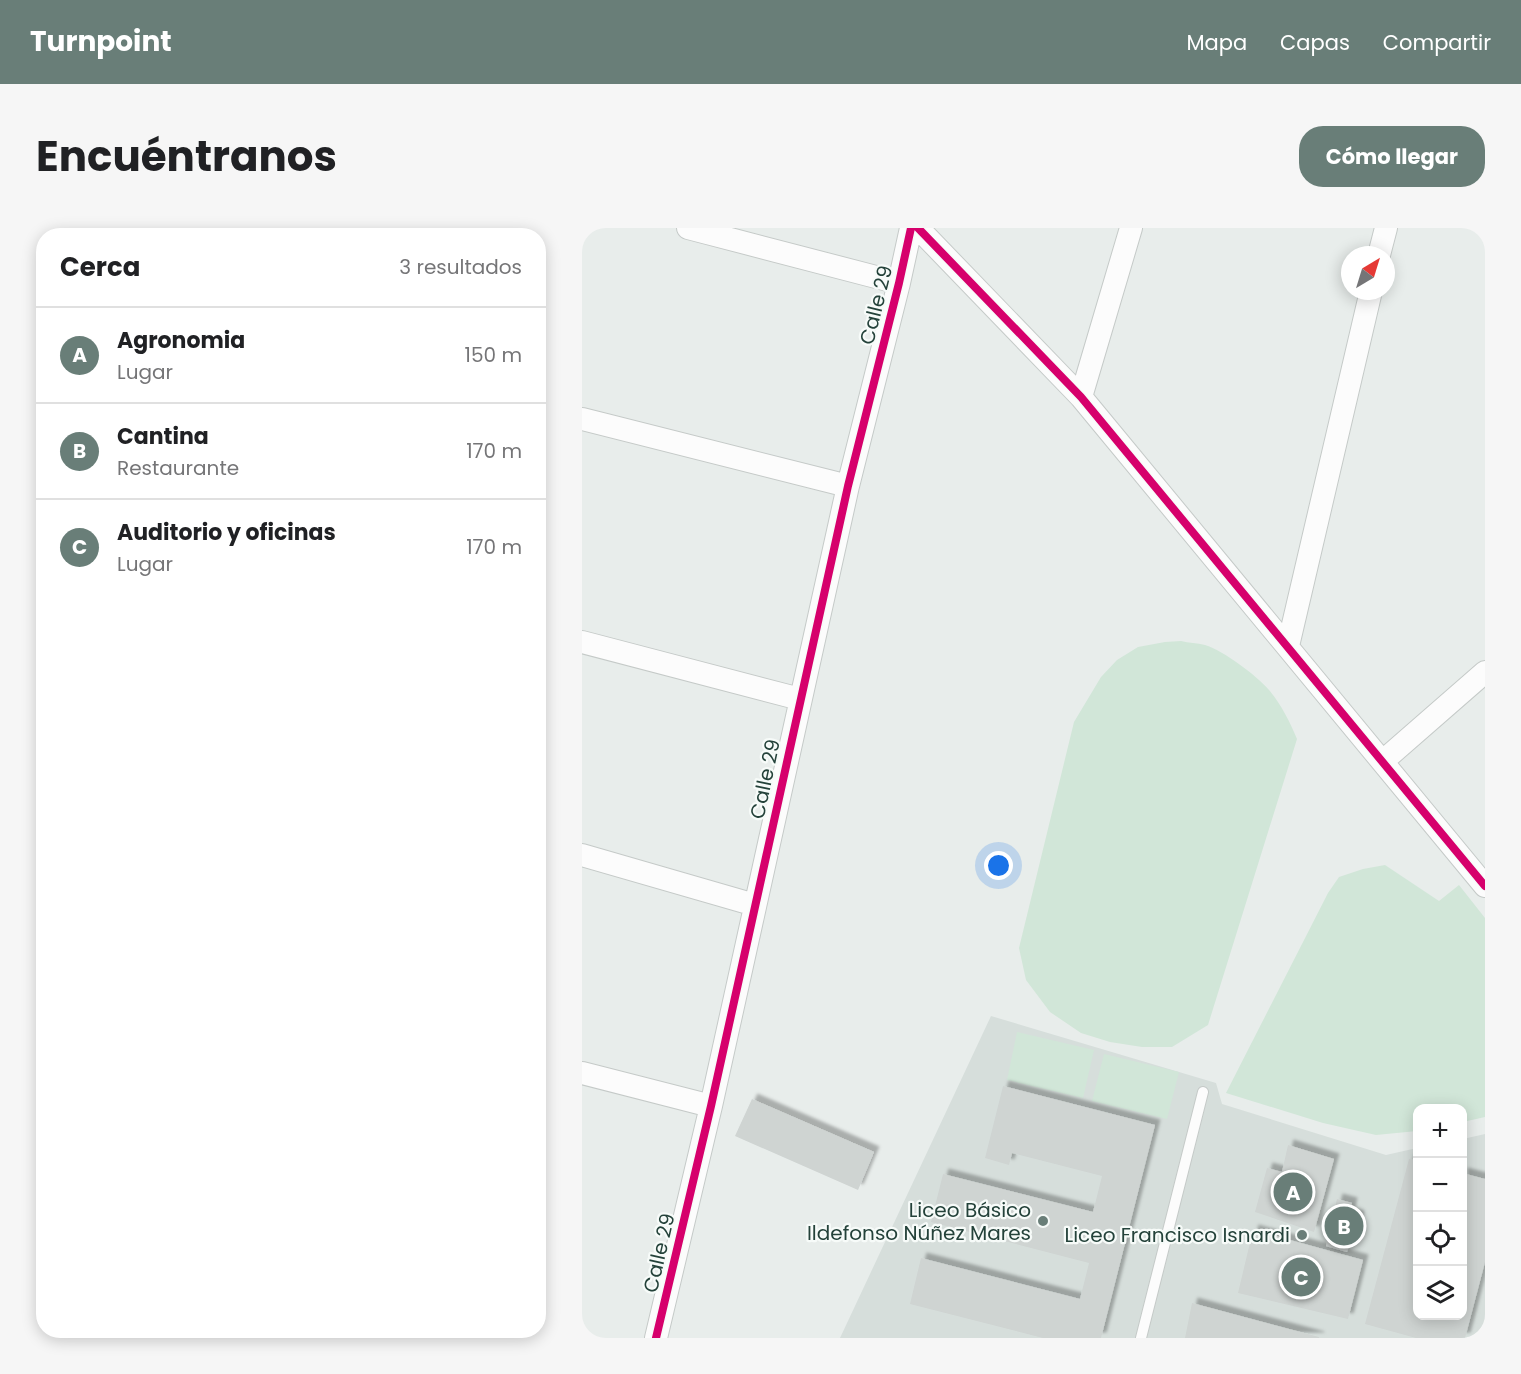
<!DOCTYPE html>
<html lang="es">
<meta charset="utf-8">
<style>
body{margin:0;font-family:Poppins,sans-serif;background:#f6f6f6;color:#202124}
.controls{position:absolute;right:18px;bottom:18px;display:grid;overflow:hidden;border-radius:12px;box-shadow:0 3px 15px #0003}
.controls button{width:54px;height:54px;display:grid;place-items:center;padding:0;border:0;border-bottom:2px solid #e0e0e0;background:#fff;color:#202124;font:30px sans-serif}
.compass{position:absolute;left:759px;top:18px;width:54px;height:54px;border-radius:50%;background:#fff;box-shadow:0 3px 15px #0003;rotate:38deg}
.you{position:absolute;left:417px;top:638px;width:21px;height:21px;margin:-15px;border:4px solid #fff;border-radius:50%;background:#1a73e8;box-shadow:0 0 0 9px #1a73e833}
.badge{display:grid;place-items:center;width:39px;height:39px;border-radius:50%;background:#697e78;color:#fff;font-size:20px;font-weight:700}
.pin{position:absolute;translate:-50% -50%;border:3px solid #fff;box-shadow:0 2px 6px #0006}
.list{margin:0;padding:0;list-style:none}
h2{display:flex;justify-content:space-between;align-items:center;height:78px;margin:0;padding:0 24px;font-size:26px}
h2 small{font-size:20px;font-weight:400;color:#757577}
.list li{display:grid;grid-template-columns:39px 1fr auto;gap:18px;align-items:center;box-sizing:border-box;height:96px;padding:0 24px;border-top:2px solid #e0e0e0}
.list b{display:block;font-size:22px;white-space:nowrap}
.list p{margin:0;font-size:20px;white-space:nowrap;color:#757577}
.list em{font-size:20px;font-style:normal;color:#757577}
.icon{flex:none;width:33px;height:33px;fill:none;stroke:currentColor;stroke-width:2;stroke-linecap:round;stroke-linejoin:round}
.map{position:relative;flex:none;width:903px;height:1110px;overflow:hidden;border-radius:24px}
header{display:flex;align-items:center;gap:36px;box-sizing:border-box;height:84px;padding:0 30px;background:#697e78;color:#fff}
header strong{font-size:28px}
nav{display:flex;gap:33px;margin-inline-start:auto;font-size:21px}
.intro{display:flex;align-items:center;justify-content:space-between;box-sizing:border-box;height:144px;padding:0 36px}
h1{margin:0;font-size:42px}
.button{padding:15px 27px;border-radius:24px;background:#697e78;color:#fff;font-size:21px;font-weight:700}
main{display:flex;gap:36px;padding:0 36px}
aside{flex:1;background:#fff;border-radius:24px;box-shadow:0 3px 15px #0003}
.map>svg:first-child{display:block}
.built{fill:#d6dedb}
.green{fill:#d1e6d8}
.building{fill:#cfd4d2;filter:url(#shadow)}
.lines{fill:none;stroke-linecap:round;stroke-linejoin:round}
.service-casing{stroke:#c5cac8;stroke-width:12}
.minor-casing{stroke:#c5cac8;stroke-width:24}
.service{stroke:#fcfcfc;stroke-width:10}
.minor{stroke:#fcfcfc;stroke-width:22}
.cycleway-casing{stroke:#f7fbf9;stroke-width:11}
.cycleway{stroke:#d6006c;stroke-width:8}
.poi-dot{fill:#697e78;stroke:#f7fbf9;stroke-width:2}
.labels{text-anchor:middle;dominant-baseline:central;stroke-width:4.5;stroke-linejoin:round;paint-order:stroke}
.street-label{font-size:20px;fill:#24423a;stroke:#f7fbf9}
.poi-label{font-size:20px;fill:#24423a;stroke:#f7fbf9;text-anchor:end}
</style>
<header>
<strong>Turnpoint</strong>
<nav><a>Mapa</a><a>Capas</a><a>Compartir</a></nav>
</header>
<div class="intro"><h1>Encuéntranos</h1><a class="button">Cómo llegar</a></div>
<main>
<aside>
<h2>Cerca<small>3 resultados</small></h2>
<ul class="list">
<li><span class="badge">A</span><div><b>Agronomia</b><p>Lugar</p></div><em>150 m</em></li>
<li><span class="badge">B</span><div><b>Cantina</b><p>Restaurante</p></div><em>170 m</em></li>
<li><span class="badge">C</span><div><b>Auditorio y oficinas</b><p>Lugar</p></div><em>170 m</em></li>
</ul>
</aside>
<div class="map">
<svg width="903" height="1110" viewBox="0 0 903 1110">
<defs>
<filter id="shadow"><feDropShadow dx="5.5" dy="-5.5" stdDeviation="1.5" flood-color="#0004"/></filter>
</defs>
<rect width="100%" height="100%" fill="#e8edeb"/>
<path class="built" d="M409,788L634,855L640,876L804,927L835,920L836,1088H880L881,911L903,906V1110H258Z"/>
<path class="green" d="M599,413C607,415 615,415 623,417C642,423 674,447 687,462C699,476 708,494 715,511L626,797L590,819H560L528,814L499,805L468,784L444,752L437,720L492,494L519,449L535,432L556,419L583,414Z
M803,637L857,673L877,657L903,690V889L881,894L880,880H836L835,903L794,907L741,895L644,865L746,665L757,649L781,641Z
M435,804L512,822L501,870L425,852Z
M522,826L597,844L585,891L510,873Z"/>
<path class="building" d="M421,858L573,897L519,1110H461L328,1076L339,1030L498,1071L507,1035L349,994L361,946L511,984L520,948L430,925L427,937L403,930Z
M170,871L292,924L276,962L153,908Z
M706,917L752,931L732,1004L673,984L685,940L700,944Z
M827,931L836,933V1088H880V945L903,951V1034L883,1110H834L783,1096Z
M755,971L770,975L768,985L777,988L773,1010L769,1008L765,1024L744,1018Z
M671,1002L781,1032L766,1091L656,1065Z
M610,1075L737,1109V1110H603Z"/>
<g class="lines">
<g class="service-casing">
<path id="service" d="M559,1110L621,864"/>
</g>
<g class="minor-casing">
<path id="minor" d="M106,0L317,55
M336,0L499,169L903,658
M797,27L804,0
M499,169L549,0
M0,191L266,258
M0,414L218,471
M706,418L789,63
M801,533L903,444
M0,627L173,677
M0,845L129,878
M74,1110L129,878L266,258L317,55L329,0"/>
</g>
<use href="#service" class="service"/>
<use href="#minor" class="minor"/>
<g class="cycleway-casing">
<path id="cycleway" d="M336,0L499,169L903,658
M74,1110L129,878L266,258L317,55L329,0"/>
</g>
<use href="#cycleway" class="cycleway"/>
</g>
<g class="poi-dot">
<circle cx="461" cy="993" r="6"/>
<circle cx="720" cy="1007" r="6"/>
</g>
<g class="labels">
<g class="street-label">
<text transform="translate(294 77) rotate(-76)">Calle 29</text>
<text transform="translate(183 551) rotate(-78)">Calle 29</text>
<text transform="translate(77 1025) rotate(-77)">Calle 29</text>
</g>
<g class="poi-label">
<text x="449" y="982">Liceo Básico<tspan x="449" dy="23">Ildefonso Núñez Mares</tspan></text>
<text x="708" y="1007">Liceo Francisco Isnardi</text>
</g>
</g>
</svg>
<div class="controls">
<button>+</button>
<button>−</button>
<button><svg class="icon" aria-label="locate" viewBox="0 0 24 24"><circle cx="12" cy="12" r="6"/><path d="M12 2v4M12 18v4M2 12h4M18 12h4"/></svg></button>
<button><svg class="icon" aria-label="layers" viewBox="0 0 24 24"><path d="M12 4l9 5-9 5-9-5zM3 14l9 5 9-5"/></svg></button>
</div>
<svg class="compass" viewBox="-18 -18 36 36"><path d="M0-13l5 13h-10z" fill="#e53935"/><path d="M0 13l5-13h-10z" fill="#757577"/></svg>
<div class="you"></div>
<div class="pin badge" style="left:711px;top:964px">A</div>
<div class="pin badge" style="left:762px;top:998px">B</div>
<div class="pin badge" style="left:719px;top:1049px">C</div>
</div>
</main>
